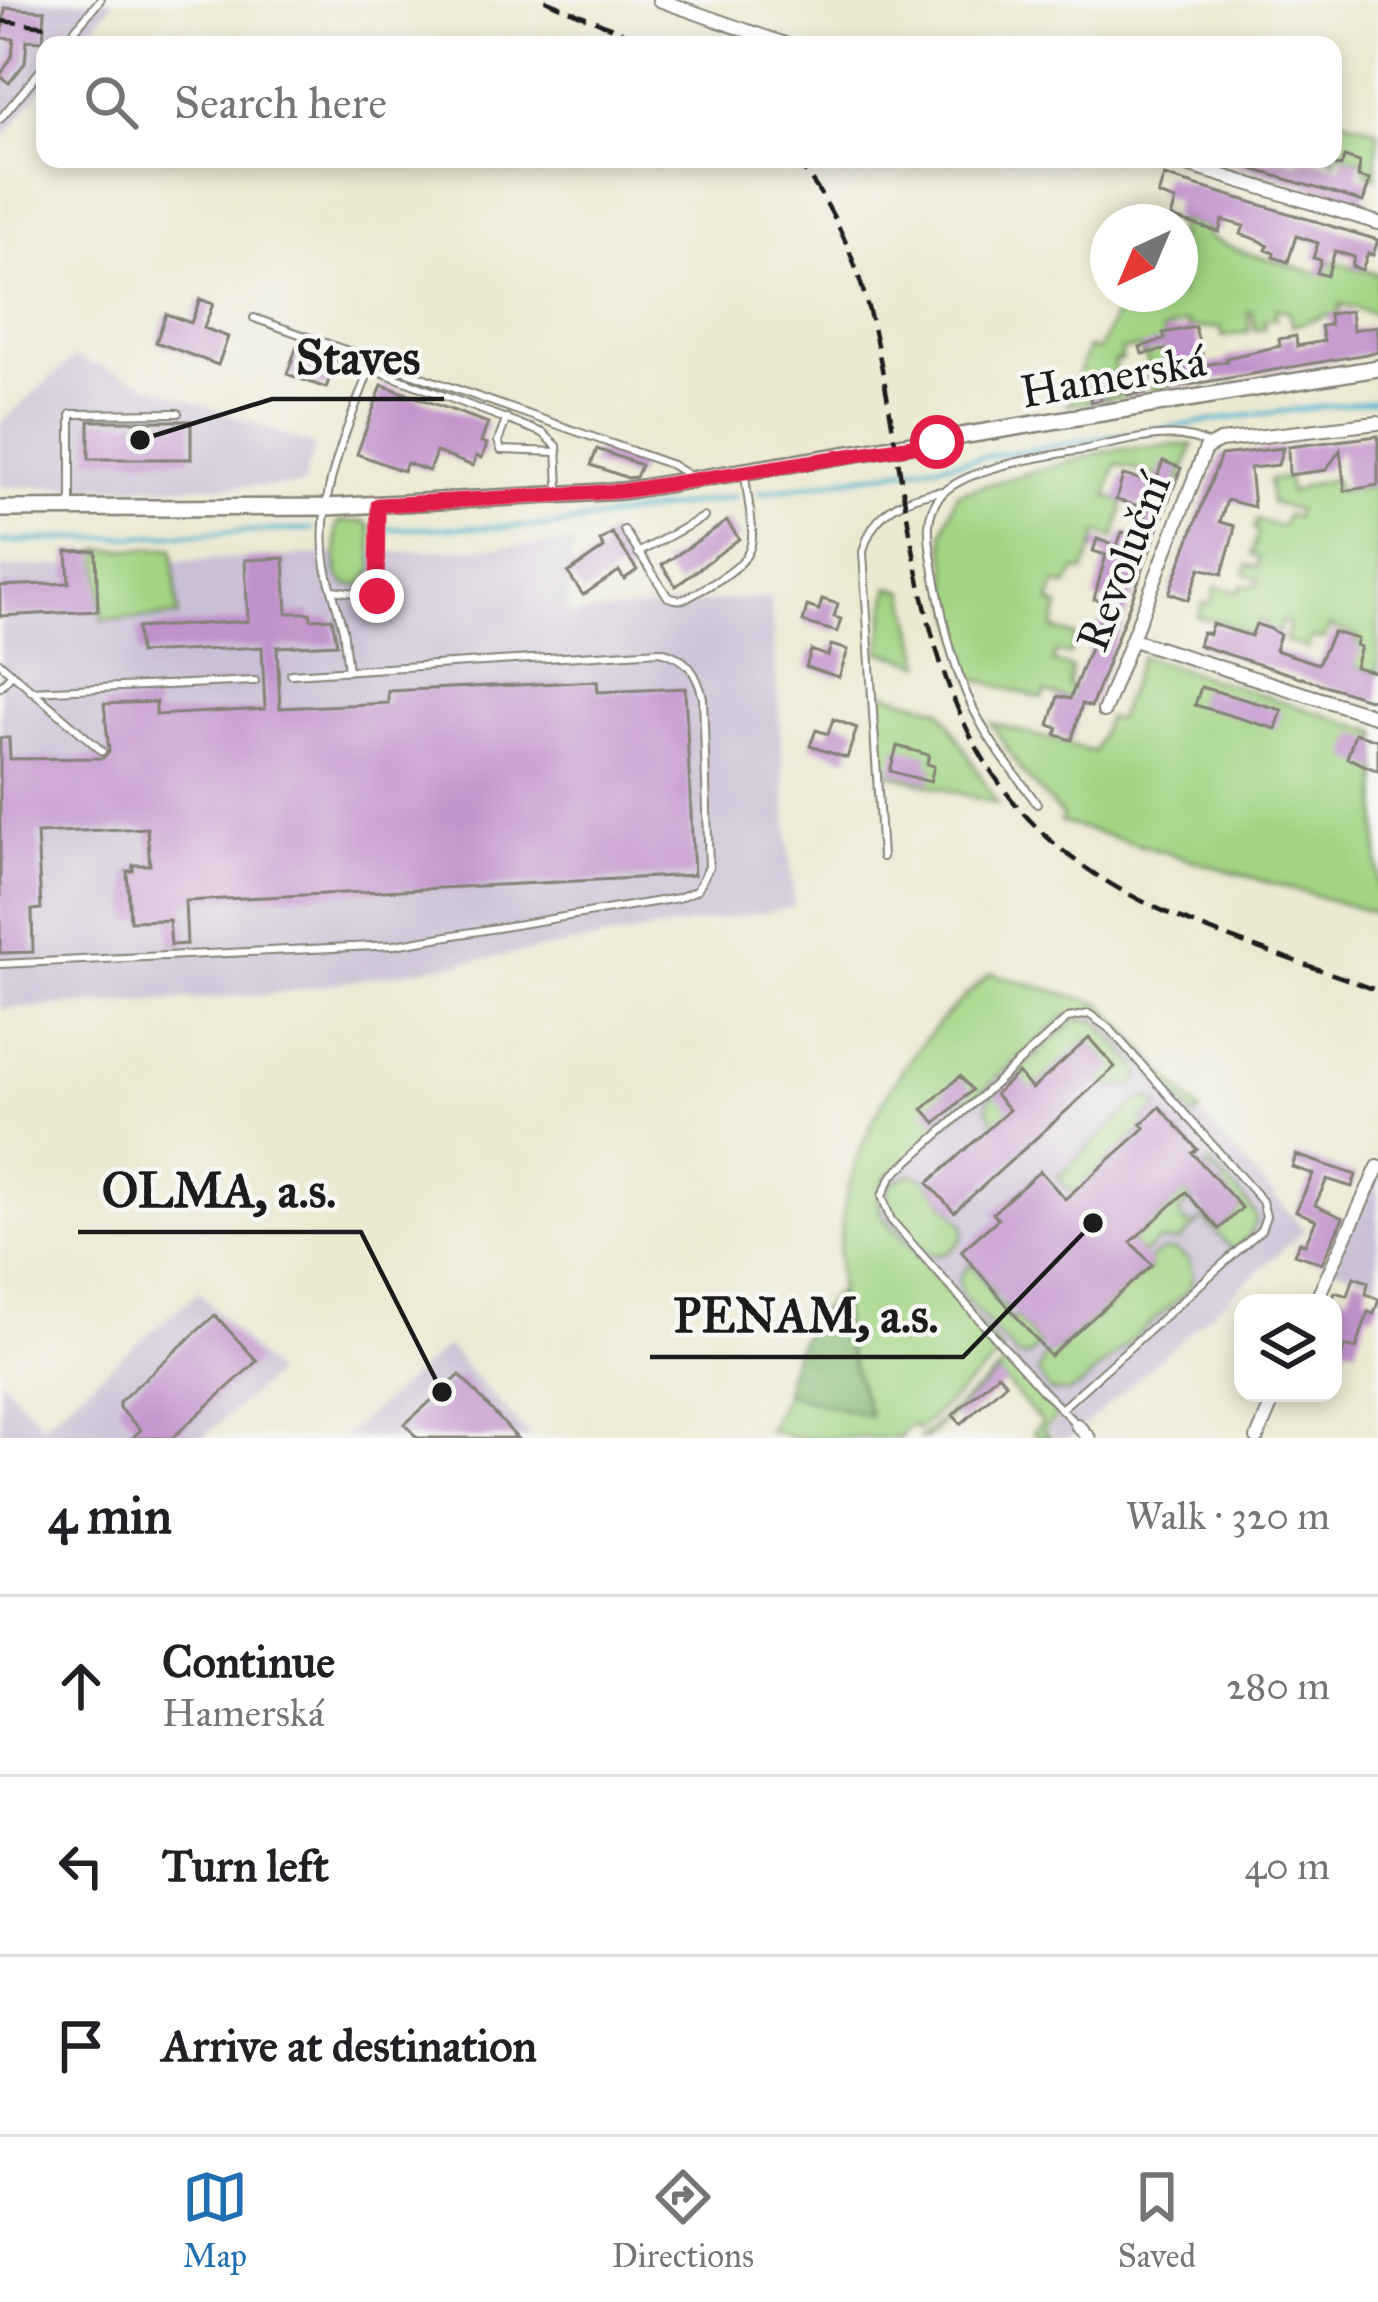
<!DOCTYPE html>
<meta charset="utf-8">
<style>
body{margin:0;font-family:"IM FELL Great Primer",serif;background:#f6f6f6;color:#202124}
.controls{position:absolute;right:36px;bottom:36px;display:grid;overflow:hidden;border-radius:24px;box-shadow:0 6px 18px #0003}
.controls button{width:108px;height:108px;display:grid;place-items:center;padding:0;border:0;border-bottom:3px solid #e0e0e0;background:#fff;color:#202124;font:60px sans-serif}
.compass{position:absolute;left:1090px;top:204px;width:108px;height:108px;border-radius:50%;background:#fff;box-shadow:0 6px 18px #0003;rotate:224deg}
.stop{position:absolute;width:36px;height:36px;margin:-27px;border:9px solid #e11d48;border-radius:50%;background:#fff}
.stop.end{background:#e11d48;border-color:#fff;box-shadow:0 3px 12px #0008}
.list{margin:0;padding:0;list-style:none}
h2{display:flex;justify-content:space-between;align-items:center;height:156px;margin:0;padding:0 48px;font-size:51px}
h2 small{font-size:39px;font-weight:400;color:#757577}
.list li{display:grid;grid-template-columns:78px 1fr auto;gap:36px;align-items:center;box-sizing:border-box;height:180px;padding:0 48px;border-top:3px solid #e0e0e0}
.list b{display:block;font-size:45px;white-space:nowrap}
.list p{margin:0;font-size:39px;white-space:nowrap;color:#757577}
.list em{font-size:39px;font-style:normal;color:#757577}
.icon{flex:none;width:66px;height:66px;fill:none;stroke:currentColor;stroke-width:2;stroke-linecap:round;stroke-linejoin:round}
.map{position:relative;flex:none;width:1378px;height:1438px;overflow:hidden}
.search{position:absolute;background:#fff;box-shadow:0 6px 18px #0003;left:36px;right:36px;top:36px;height:132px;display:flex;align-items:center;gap:30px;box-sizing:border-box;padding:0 42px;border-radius:24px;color:#757577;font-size:45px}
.sheet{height:696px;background:#fff}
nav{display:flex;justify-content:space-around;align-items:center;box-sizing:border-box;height:168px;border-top:3px solid #e0e0e0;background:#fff;font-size:33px;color:#757577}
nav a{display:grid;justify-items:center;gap:6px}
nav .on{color:#1f6fb2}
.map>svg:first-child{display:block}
.industrial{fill:#cbbfd5}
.green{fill:#a2d483;stroke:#5f7850;stroke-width:3}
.forest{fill:#81b671;stroke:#4e6946;stroke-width:3}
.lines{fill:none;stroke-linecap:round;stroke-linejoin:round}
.stream{stroke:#53b5d1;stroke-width:4.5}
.building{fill:#c191cb}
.service-casing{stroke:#848277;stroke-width:10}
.minor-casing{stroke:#848277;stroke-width:16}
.tertiary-casing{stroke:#848277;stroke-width:20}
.service{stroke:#fff;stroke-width:6}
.minor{stroke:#fff;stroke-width:12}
.tertiary{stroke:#fff;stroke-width:15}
.rail{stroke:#1c1c1c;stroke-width:4.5;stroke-dasharray:18 9;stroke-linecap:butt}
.route{stroke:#e11d48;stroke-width:15}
.labels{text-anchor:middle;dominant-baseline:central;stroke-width:9;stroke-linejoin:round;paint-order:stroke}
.street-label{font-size:45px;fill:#1c1c1c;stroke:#f6f6f2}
.leader{fill:none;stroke:#1c1c1c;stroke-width:4.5}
.callout-dot{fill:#1c1c1c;stroke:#f6f6f2;stroke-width:4.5}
.callout-label{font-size:48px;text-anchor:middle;font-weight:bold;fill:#1c1c1c;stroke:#f6f6f2;stroke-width:9;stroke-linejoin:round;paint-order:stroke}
</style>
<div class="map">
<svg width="1378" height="1438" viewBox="0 0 1378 1438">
<rect width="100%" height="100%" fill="#f6f6f2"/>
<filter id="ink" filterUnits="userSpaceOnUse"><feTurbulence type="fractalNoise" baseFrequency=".00833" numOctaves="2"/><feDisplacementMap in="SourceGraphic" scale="24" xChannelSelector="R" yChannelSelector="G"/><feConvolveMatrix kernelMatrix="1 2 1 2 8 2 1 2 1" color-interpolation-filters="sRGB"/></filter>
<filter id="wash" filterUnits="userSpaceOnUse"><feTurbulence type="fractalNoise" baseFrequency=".004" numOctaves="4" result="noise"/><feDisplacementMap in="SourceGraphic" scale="48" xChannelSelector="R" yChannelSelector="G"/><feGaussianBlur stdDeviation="2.7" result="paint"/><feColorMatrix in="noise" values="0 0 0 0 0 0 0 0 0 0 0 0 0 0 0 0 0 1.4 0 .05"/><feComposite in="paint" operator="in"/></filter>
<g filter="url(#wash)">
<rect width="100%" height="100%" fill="#ece9d2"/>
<path class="industrial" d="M0,0H115L78,45H45V86L0,141Z
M74,357L315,446L302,486L0,487V423Z
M573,544L568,615L770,597L794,907L267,995L0,1009V568Z
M1085,1010L1106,1020L1193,1117L1199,1113L1305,1230L1070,1438H1055L1047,1430L1061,1417L881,1215L877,1199L886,1177L1064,1017Z
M1378,1167V1282L1332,1267Z
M199,1291L274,1374L202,1438H0V1378L42,1424Z
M447,1346L531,1438H342Z"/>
<path class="green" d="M1333,116L1378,130L1376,177L1365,173L1367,162L1338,153L1335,161L1331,159Z
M1178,219L1210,229L1208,237L1243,252L1317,273L1332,261L1378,274V315L1340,304V312L1292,326L1288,311L1275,309L1276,319L1264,320L1265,329L1255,330L1252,312L1248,311L1249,332L1223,337L1221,328H1188L1187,322L1163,331L1171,388L1152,391L1146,355L1142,356L1140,348L1121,350L1122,359L1114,361L1116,375L1124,374L1128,395L1101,400V395L1113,392L1110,375L1088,378L1091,402L1067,405L1088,348L1099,350L1125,294H1180Z
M1174,445H1193L1180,483L1116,464L1107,496L1124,502L1115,538L1098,533L1084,572L1076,570L1067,586L1055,584L1050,603L1059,606L1053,629L1076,636L1069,655L1056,652L1053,662L1072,668L1068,686L1076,689L1072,700L1045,692L1043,699L971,678L950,592L943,533L957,493L1107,451Z
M1288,478L1290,493L1306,485L1335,479L1338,491L1378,486V673L1354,666L1358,637L1329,626L1324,639H1311L1308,649L1284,641L1289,624L1282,621L1277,635L1263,631L1265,623L1258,621L1251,636L1222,622L1198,617L1203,603L1210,604L1216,586L1238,592L1241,585H1257L1259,578L1245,574L1247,565L1258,567L1260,558L1252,555L1258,532L1254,529L1257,520L1282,527L1286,515L1295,517L1296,510L1271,503L1269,480Z
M340,521L365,522L371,527L373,569L363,585H347L337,575L336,527Z
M173,548L178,616L102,620L99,550Z
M889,587L905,591L923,664L880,651Z
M1141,656L1378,732V914L1060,822L1063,817L1022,772L991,723L1094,752L1107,718L1117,720Z
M880,692L941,709L997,804L883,772Z
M991,973L1102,1004L1200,1112L1194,1117L1101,1015L1085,1010L1064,1017L886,1177L878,1191L881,1215L1000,1348L999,1357L918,1430L912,1424L900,1434L902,1438H796L768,1430L785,1393L870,1415C858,1380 845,1346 841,1309C825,1176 890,1057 991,973Z
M1076,1019L1096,1021L1138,1067L1141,1075L1133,1086L1112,1088L1102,1079L1089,1039L994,1124L987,1107L991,1095Z
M1149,1098L1161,1105L1141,1122L1145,1128L1072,1193L1058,1177L1136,1103Z
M1210,1163L1247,1202L1257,1218L1249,1235L1233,1250L1206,1222L1209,1219L1219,1229L1241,1208L1221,1185L1225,1180L1205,1167Z
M912,1174L927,1181L964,1225C964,1237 961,1242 951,1250C925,1270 896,1223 885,1203L892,1182Z
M1186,1192L1192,1200L1179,1211L1184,1224L1188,1222L1193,1227L1206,1216L1179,1241L1157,1242L1142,1254L1131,1242Z
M1163,1250H1175L1189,1260L1193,1278L1188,1290L1079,1387L1067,1393L1050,1391L1038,1374L1046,1351L1051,1355L1151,1266L1148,1260Z
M970,1263L995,1294L992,1297L1008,1309L1004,1314L1011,1321L1016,1317L1040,1345L1027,1357H1018L961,1293L958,1280Z
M1007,1363L1014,1364L1059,1415L1043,1430L1050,1438H1038L1033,1432L1042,1423L998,1374L927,1438H920Z"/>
<path class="forest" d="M839,1290L849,1354L870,1416L785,1393C786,1355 813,1314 839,1290Z"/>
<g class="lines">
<path class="stream" d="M759,493L1236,417L1378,400
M389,529L553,526L734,497
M0,542L312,529"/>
</g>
<g id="blocks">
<path class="building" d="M5,8L45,11L43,41L27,40L25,63L9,83L0,76L12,56L14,39L2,38Z
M1344,157L1360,162L1358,177L1370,180L1363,202L1229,162L1284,159L1299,164L1300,159H1308L1341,167Z
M1164,176L1378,240L1373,255L1368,253L1362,270L1352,266L1354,257L1335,251L1327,276L1317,273L1321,260L1313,258L1318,243L1296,236L1288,262L1273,257L1274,253L1266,250L1268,246L1261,241L1241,234L1244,226L1222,220L1219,232L1171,217L1176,201L1158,195Z
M200,299L213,304L204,328L228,337L218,365L156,342L166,314L191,323Z
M1351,311L1353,330L1378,326V352L1171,388L1165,350L1142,354L1140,347L1165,339L1163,333L1195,327L1205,365L1227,361L1226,358L1280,346L1279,339L1296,336L1297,346L1324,341L1321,326L1330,325L1329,314Z
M297,346L336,360L326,388L287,374Z
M1141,372L1145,393L1128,395L1127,390L1101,395V400L1091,402L1087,378Z
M382,385L488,423L481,442L487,444L482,458L476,456L473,466L436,452L429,471L407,463L403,471L357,454Z
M89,421H191V459H89Z
M1378,436V485L1345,491L1340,450L1326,470L1289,475L1288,447Z
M1283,448L1278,465L1250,468L1254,507L1227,500L1220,522L1234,526V532L1222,574L1200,568L1188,600L1169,593L1221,455Z
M597,449L641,465L636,477L628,478L591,465Z
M1163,461L1181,468L1096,694L1091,707L1082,704L1072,740L1056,735L1058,728L1049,725L1058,696L1070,699L1108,602L1094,599L1106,555L1093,551L1097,539L1117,546L1122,532L1137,536L1148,508L1116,500L1123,475L1155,483Z
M727,521L739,539L676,586L662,565Z
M612,533L637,570L624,579L619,571L583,595L568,573L604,548L600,541Z
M96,551L98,611L0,616V586L69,583L67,552Z
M284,558L287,613H310L311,619L332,618L337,644L277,647L280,708L388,703V691L597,681L598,692L685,688L694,875L185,901L187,944L171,945L169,920L130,921L127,871H133V865H150L147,828L37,833L41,909L32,910L33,952L0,953V738H9L10,759L103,758L109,751L104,704L156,702V715L265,709L262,647L139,653L137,628L248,621L245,560Z
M822,599L838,604L834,617L841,619L837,632L803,622L807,606L819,610Z
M1212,624L1251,636L1256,624L1271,629L1280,635L1275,650L1318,664L1333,632L1358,639L1356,645L1361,647L1355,667L1378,673V702L1198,645L1202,632L1209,634Z
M831,645L848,650L839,677L806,667L811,650L828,656Z
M1201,687L1282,710L1276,729L1195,705Z
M833,719L857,728L847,758L810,746L816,730L828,734Z
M1355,733L1378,740V771L1347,758Z
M897,746L929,755L927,764L934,766L930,782L890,771Z
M1089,1038L1115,1067L954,1212L928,1183L1009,1110L995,1094L1018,1073L1032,1089Z
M960,1076L972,1090L936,1123L923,1109Z
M1160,1107L1197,1149L1192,1153L1242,1208L1219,1229L1186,1192L1131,1242L1152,1265L1050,1356L961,1251L998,1219L993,1213L1040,1171L1065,1199L1145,1128L1141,1124Z
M1296,1155L1356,1175L1352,1187L1327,1179L1315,1205L1343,1218L1322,1263L1294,1254L1300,1242L1305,1244L1316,1220L1296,1211L1313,1174L1292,1167Z
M1354,1277L1368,1282L1366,1294L1378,1299V1302L1374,1314L1368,1312L1356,1349L1345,1346L1333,1375V1341L1338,1325L1333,1323V1298L1335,1292L1348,1296Z
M215,1315L257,1361L172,1438H132L141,1430L119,1408V1402Z
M998,1374L1006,1383L961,1424L953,1415Z
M460,1375L517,1438H417L405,1424Z"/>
</g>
</g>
<g filter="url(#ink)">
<use href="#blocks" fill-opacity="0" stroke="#848277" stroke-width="3"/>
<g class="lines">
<g class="service-casing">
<path id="service" d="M62,45L100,0
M0,119L45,65
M254,318L672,465L690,476
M507,418L498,441L501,450L558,452
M71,505V414L178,413
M378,509L377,596L332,590C306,516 345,436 370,368L543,433L557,446L559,490
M624,530L668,597C682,603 690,597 703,589C767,554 753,542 745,476
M638,553L704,517
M332,590L343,629L348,671
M0,663L102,751
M0,687L12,674
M31,691L255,681
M1037,804C1020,779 999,756 984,729C955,679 944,628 934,572C930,545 921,515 943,493C970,467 1045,456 1083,450C1117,443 1178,424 1209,445
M882,857L863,552C872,512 905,496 942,491
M0,964L394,945L678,898L697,890L709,867L703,698C697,673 687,657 660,651L291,674
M1061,1409L1261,1230L1266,1216L1262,1201L1110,1029L1089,1014L1068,1018L892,1176L882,1196L891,1220L1042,1390L1077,1425"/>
</g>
<g class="minor-casing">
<path id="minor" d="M659,0L788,45
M1168,159L1378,223
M1133,640L1378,717
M1104,711L1206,448L1220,441L1378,423
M1315,1303L1378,1167
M1077,1425L1089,1438
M1257,1438L1276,1393"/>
</g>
<g class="tertiary-casing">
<path id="tertiary" d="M0,509L327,507L623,491L1378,368"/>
</g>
<use href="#service" class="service"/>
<use href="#minor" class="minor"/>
<use href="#tertiary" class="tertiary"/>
<path class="rail" d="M545,0L653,45
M0,21L48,26
M795,159C856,231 874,322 890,412C925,616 936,802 1148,904C1221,939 1302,961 1378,991"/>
</g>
</g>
<g class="lines" filter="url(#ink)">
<path class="route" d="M377,596L378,505L623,491L937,442"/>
</g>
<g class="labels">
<g class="street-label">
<text transform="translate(1113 376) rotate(-10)">Hamerská</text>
<text transform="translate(1123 562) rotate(-69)">Revoluční</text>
</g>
</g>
<path class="leader" d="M140 440L272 399H444M442 1392L361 1232H78M1093 1223L963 1357H650"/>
<g class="callout-dot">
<circle cx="140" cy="440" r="12"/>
<circle cx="442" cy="1392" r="12"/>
<circle cx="1093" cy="1223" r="12"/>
</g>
<g class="callout-label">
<text x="358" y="374">Staves</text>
<text x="219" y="1207">OLMA, a.s.</text>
<text x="806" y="1332">PENAM, a.s.</text>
</g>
</svg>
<div class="controls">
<button><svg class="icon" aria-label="layers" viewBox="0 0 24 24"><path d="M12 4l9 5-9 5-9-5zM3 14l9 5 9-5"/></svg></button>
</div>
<svg class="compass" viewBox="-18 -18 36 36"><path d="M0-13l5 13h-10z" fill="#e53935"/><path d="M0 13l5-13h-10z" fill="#757577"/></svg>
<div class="stop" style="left:937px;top:442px"></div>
<div class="stop end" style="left:377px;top:596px"></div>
<div class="search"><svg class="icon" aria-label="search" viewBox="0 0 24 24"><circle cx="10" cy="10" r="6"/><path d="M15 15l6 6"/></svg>Search here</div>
</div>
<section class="sheet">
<h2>4 min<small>Walk · 320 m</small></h2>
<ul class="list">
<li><svg class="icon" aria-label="ahead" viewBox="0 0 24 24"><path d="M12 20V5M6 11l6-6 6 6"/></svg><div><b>Continue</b><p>Hamerská</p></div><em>280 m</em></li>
<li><svg class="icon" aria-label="left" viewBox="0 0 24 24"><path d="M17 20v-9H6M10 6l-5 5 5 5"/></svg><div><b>Turn left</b></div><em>40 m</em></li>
<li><svg class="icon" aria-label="arrive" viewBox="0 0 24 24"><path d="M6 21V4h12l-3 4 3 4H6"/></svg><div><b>Arrive at destination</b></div></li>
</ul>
</section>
<nav>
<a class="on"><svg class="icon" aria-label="map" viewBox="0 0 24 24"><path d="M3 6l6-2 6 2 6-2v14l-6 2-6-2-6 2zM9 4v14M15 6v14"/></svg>Map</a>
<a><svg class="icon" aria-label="directions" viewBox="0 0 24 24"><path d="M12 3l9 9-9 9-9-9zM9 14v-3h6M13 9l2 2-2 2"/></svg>Directions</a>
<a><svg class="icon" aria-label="saved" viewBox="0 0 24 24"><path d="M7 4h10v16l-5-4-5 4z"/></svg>Saved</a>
</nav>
